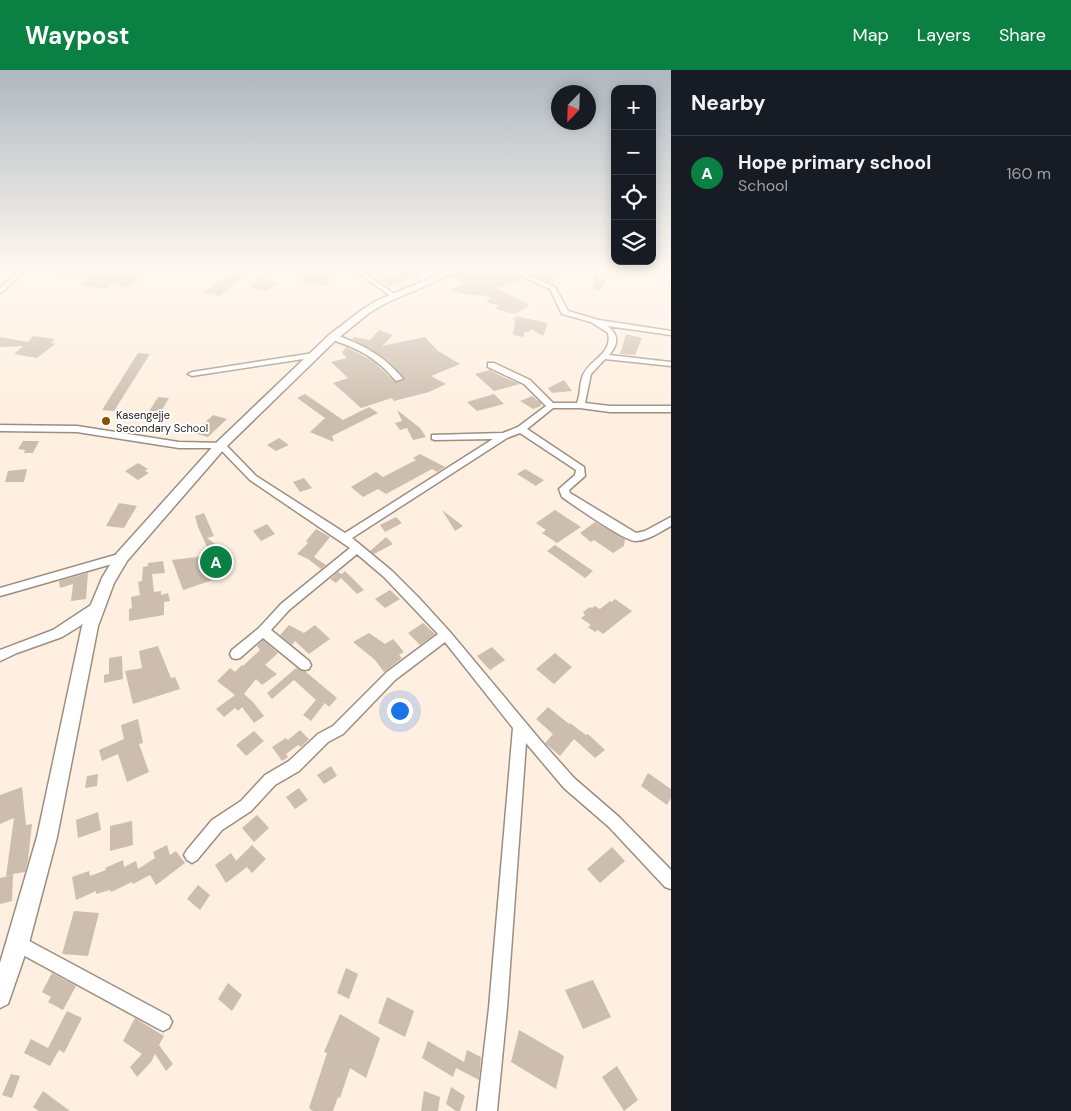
<!DOCTYPE html>
<meta charset="utf-8">
<style>
body{margin:0;font-family:"DM Sans",sans-serif;background:#20242c;color:#f1f3f6}
.controls{position:absolute;right:15px;top:15px;display:grid;overflow:hidden;border-radius:10px;box-shadow:0 2px 12px #0003}
.controls button{width:45px;height:45px;display:grid;place-items:center;padding:0;border:0;border-bottom:1px solid #363941;background:#171b24;color:#f1f3f6;font:25px sans-serif}
.compass{position:absolute;left:551px;top:15px;width:45px;height:45px;border-radius:50%;background:#171b24;box-shadow:0 2px 12px #0003;rotate:203deg}
.you{position:absolute;left:399px;top:640px;width:18px;height:18px;margin:-12px;border:4px solid #fff;border-radius:50%;background:#1a73e8;box-shadow:0 0 0 8px #1a73e833}
.badge{display:grid;place-items:center;width:32px;height:32px;border-radius:50%;background:#0b8043;color:#fff;font-size:16px;font-weight:700}
.pin{position:absolute;translate:-50% -50%;border:2px solid #fff;box-shadow:0 1px 5px #0006}
.list{margin:0;padding:0;list-style:none}
h2{display:flex;justify-content:space-between;align-items:center;height:65px;margin:0;padding:0 20px;font-size:21px}
h2 small{font-size:16px;font-weight:400;color:#9ea1a6}
.list li{display:grid;grid-template-columns:32px 1fr auto;gap:15px;align-items:center;box-sizing:border-box;height:75px;padding:0 20px;border-top:1px solid #363941}
.list b{display:block;font-size:19px;white-space:nowrap}
.list p{margin:0;font-size:16px;white-space:nowrap;color:#9ea1a6}
.list em{font-size:16px;font-style:normal;color:#9ea1a6}
.icon{flex:none;width:28px;height:28px;fill:none;stroke:currentColor;stroke-width:2;stroke-linecap:round;stroke-linejoin:round}
.map{position:relative;flex:none;width:671px;height:1041px;overflow:hidden}
header{display:flex;align-items:center;gap:30px;box-sizing:border-box;height:70px;padding:0 25px;background:#0b8043;color:#fff}
header strong{font-size:24px}
nav{display:flex;gap:28px;margin-inline-start:auto;font-size:18px}
main{display:flex}
aside{flex:1;background:#171b24}
.map>svg:first-child{display:block}
.building{fill:#ccbdae}
.lines{fill:none;stroke-linecap:round;stroke-linejoin:round}
.minor-casing{stroke:#9c8e80;stroke-width:3}
.tertiary-casing{stroke:#9c8e80;stroke-width:3}
.minor{fill:#fff;fill-rule:evenodd}
.tertiary{fill:#fff;fill-rule:evenodd}
.poi-dot{fill:#885200;stroke:#fff;stroke-width:2}
.labels{text-anchor:middle;dominant-baseline:central;stroke-width:4;stroke-linejoin:round;paint-order:stroke}
.far-poi-label{font-size:11px;fill:#28221d;stroke:#fff;text-anchor:start}
</style>
<header>
<strong>Waypost</strong>
<nav><a>Map</a><a>Layers</a><a>Share</a></nav>
</header>
<main>
<div class="map">
<svg width="671" height="1041" viewBox="0 0 671 1041">
<rect width="100%" height="100%" fill="#ffefe0"/>
<path class="building" d="M52,199H139L151,201L129,217L113,214L105,219L82,215L88,210L52,203Z
M242,199H252L220,226L203,222Z
M285,199H342L326,217L320,214L297,212L305,209Z
M396,199H423L419,211L410,209L411,207L401,213L389,217L378,210L400,203Z
M466,199H515L526,210L496,218L530,235L515,244L495,239L499,236L486,232L491,227L465,224L452,220L465,213L452,206Z
M525,199L541,202L543,200L551,202L550,204L555,205L550,213L530,204Z
M594,202L601,209L606,210L600,221L593,219Z
M260,207H263L277,213L267,221L251,217Z
M516,246L548,253L543,266L531,259L529,262H525L523,267L513,265L515,250L512,249L516,248Z
M379,260L393,265L382,276L425,267L438,281L460,294L431,306L446,314L429,322L394,331L392,328L361,338L333,313L348,308L331,292L347,288L342,283L346,277L373,291L395,312L404,311V308L390,292L374,281L352,269L354,267L370,270Z
M626,264L642,268L635,285L620,284Z
M33,266L55,269L51,273L55,274L37,288L14,284L23,276L0,277V267L28,272Z
M138,283L150,284L114,341L102,340Z
M490,300L503,307L520,314L494,321L475,304Z
M564,310L572,321L552,323L548,318Z
M305,324L343,350L369,337L378,343L332,366L334,372L310,362L325,348L297,328Z
M494,324L504,334L477,341L467,332Z
M532,326L541,333V336L533,339L520,331Z
M158,327L169,328L158,347L146,346Z
M397,340L420,358L426,367L413,370L407,358L400,360L395,353L402,351Z
M213,345L227,349L208,367L194,363Z
M279,368L289,375L276,381L267,375Z
M23,371H39L33,383H24L25,380L18,379Z
M420,384L445,397L437,402L432,399L386,424L378,419L363,427L351,417L376,402L383,407L416,390L413,388Z
M138,393L148,399L145,401L149,403L138,410L125,401Z
M27,399L24,412H5L8,401Z
M525,399L544,410L536,416L517,404Z
M304,408L312,418L300,422L293,412Z
M119,433L137,436L124,458L106,456Z
M442,440L463,456L455,461Z
M555,440L581,457L557,473L542,463L546,460L536,453Z
M204,443L214,466L207,468L233,487L225,493L209,481L198,457L195,446Z
M396,447L402,453L385,462L380,455Z
M595,452L625,469L624,476L613,483L594,470L591,472L580,463Z
M267,454L275,464L261,471L253,461Z
M316,459L330,467L314,487L326,495L321,499L308,489L297,484L308,473L306,471Z
M386,467L393,474L374,484L370,481Z
M555,475L593,501L585,508L547,481Z
M202,484L213,510L183,520L172,490L197,487Z
M163,491L165,503L152,504L154,522L161,521V525L168,523L170,531L164,532V545L129,551V539L132,538L131,527L140,525L138,512L142,511L143,497L148,496V493Z
M345,501L364,520L357,524L341,508L336,513L330,509L338,502L342,504Z
M88,503L86,529L71,531L73,514L60,518L59,511Z
M390,520L400,529L385,538L375,529Z
M615,529L632,541L603,564L598,560L595,562L588,557L591,555L581,548L585,545L583,542L590,537L592,538L595,536L600,539L610,531L612,532Z
M423,553L435,564L420,575L408,563Z
M289,555L304,563L315,555L330,569L309,584L295,571L292,575L280,565Z
M369,563L385,574L393,569L404,582L399,585L402,588L384,602L375,590L353,572Z
M263,570L278,583L265,595L277,604L262,615L256,609L244,624L253,632L264,646L254,653L242,637L238,641L235,638L224,647L216,639L235,625L217,611L230,598L235,602L242,595L243,596L260,580L257,576Z
M158,576L171,608L175,607L180,619L133,634L125,601L142,598L139,581Z
M492,577L505,590L490,600L477,586Z
M555,583L572,597L554,614L536,599Z
M122,586L123,609L104,613V605L109,604V588Z
M296,598L306,602L337,628L329,637L325,633L311,651L303,645L316,630L294,610L272,629L267,623Z
M548,637L569,654L570,653L586,665L588,664L605,680L595,688L574,669L560,686L545,673L553,664L536,649Z
M138,649L143,673L139,674L149,702L127,712L118,684L102,691L99,680L124,669L121,655Z
M300,660L309,669L301,677L298,675L286,684L288,687L282,691L272,677L286,668L288,670Z
M254,661L264,671L246,686L236,675Z
M331,696L337,706L324,714L317,705Z
M648,703L671,719V728L667,735L641,716Z
M98,704L97,716L85,718L87,706Z
M22,717L26,755L32,754L28,790L25,802L13,804L12,831L0,834V808L12,805L6,806L14,748L0,754V725Z
M299,718L308,730L295,739L286,727Z
M98,742L101,760L78,768L76,750Z
M257,745L269,758L254,772L242,758Z
M132,751L133,775L110,781V756Z
M167,775L170,785L176,781L185,793L156,815L150,805L133,814L132,812L111,822L110,820L96,824V821L76,830L72,807L89,801L90,806L106,800L105,798L123,790L124,797L136,791L138,799L155,788L153,782Z
M252,775L266,789L252,803L247,797L226,813L215,795L231,783L236,791Z
M612,777L625,791L600,813L587,799Z
M198,815L210,825L200,840L187,829Z
M74,841L99,843L88,886L62,884Z
M346,898L358,904L349,929L337,923Z
M52,903L76,916L63,940L48,932L51,927L42,922Z
M593,910L611,947L583,959L565,920Z
M228,913L242,925L232,941L218,929Z
M387,927L414,941L405,967L378,953Z
M67,941L82,948L64,983L59,980L50,996L24,983L31,969L48,978Z
M340,944L380,968L366,1008L350,998L340,1028L338,1027L333,1041H313L309,1038L327,983L324,982Z
M135,948L164,966L159,975L173,994L166,1001L155,984L151,992L137,1007L130,997L142,984L123,971Z
M519,960L564,986L556,1019L511,992Z
M428,971L464,992L467,980L481,987L479,1010L456,998L453,1007L422,988Z
M617,996L638,1030L624,1041L602,1007Z
M11,1004L20,1006L12,1028L2,1025Z
M451,1017L465,1026L460,1041H456L446,1034Z
M43,1021L70,1041H39L33,1037Z
M424,1021L440,1027L438,1041H421Z"/>
<g class="lines">
<g class="minor-casing">
<path id="minor" d="M20,199H27L0,224V218Z
M352,199H359L397,226L392,227Z
M517,199H523L529,206L555,217L568,241L599,250L671,261V265L607,256C619,264 619,274 609,285L671,292V296L605,289L591,304L585,333L610,336H671V342H610L580,338H553L527,359L584,397L585,406L569,420L570,423L636,463L645,461L671,447V456C661,461 648,471 635,471C623,470 575,436 562,427L559,419L575,405L576,400L520,363L507,368L352,468L392,501L419,528L450,562L541,671L574,708L619,747L671,800V819L665,817L609,757L564,718L526,673L507,938L497,1041H477L489,938L513,658L445,572L395,610L343,664L328,672L299,701L275,715L251,741L222,760L197,790L192,793L187,790L184,785L187,780L212,750L241,731L265,705L289,691L318,664L333,656L387,602L438,564L384,507L357,484L289,540L271,560L309,591L311,595L309,599L305,600L301,599L263,568L240,588L236,589L232,588L230,584L232,580L259,558L281,534L350,478L250,410L219,378H179L77,362L0,361V355L77,356L179,372L224,373L256,406L345,463L493,369L435,370L432,369V365L503,363L518,357L546,336L524,314L488,297V293H494L530,310L553,333H577C581,324 579,314 583,305C590,289 613,284 608,263L591,252L562,244L550,219L525,208Z
M330,265H336C363,275 385,286 403,309L396,311C376,287 359,279 330,269Z
M314,283L318,285L317,287L192,306L188,304L192,302Z
M122,483L126,484L127,487L126,490L0,526V518Z
M97,531L101,533L103,536L101,539L80,556L62,567L17,583L0,591V580L53,560Z
M18,865L169,946L172,952L169,958L163,961L157,958L12,879L10,873L12,867Z"/>
</g>
<g class="tertiary-casing">
<path id="tertiary" d="M453,199H464L384,234L369,243L337,269L225,378L127,491L114,513L98,556L57,767L29,873L8,934L0,938V893L37,767L82,556L102,508L117,483L217,372L329,265L363,239L378,230Z"/>
</g>
<use href="#minor" class="minor"/>
<use href="#tertiary" class="tertiary"/>
</g>
<linearGradient id="sky" x2="0" y2="1"><stop stop-color="#aeb8bf"/><stop offset="0.58" stop-color="#fff8f1"/><stop offset="1" stop-color="#fff8f1" stop-opacity="0"/></linearGradient>
<rect width="671" height="345" fill="url(#sky)"/>
<circle class="poi-dot" cx="106" cy="351" r="5"/>
<g class="labels">
<g class="far-poi-label">
<text x="116" y="345">Kasengejje<tspan x="116" dy="13">Secondary School</tspan></text>
</g>
</g>
</svg>
<div class="controls">
<button>+</button>
<button>−</button>
<button><svg class="icon" aria-label="locate" viewBox="0 0 24 24"><circle cx="12" cy="12" r="6"/><path d="M12 2v4M12 18v4M2 12h4M18 12h4"/></svg></button>
<button><svg class="icon" aria-label="layers" viewBox="0 0 24 24"><path d="M12 4l9 5-9 5-9-5zM3 14l9 5 9-5"/></svg></button>
</div>
<svg class="compass" viewBox="-18 -18 36 36"><path d="M0-13l5 13h-10z" fill="#e53935"/><path d="M0 13l5-13h-10z" fill="#9ea1a6"/></svg>
<div class="you"></div>
<div class="pin badge" style="left:216px;top:492px">A</div>
</div>
<aside>
<h2>Nearby<small></small></h2>
<ul class="list">
<li><span class="badge">A</span><div><b>Hope primary school</b><p>School</p></div><em>160 m</em></li>
</ul>
</aside>
</main>
